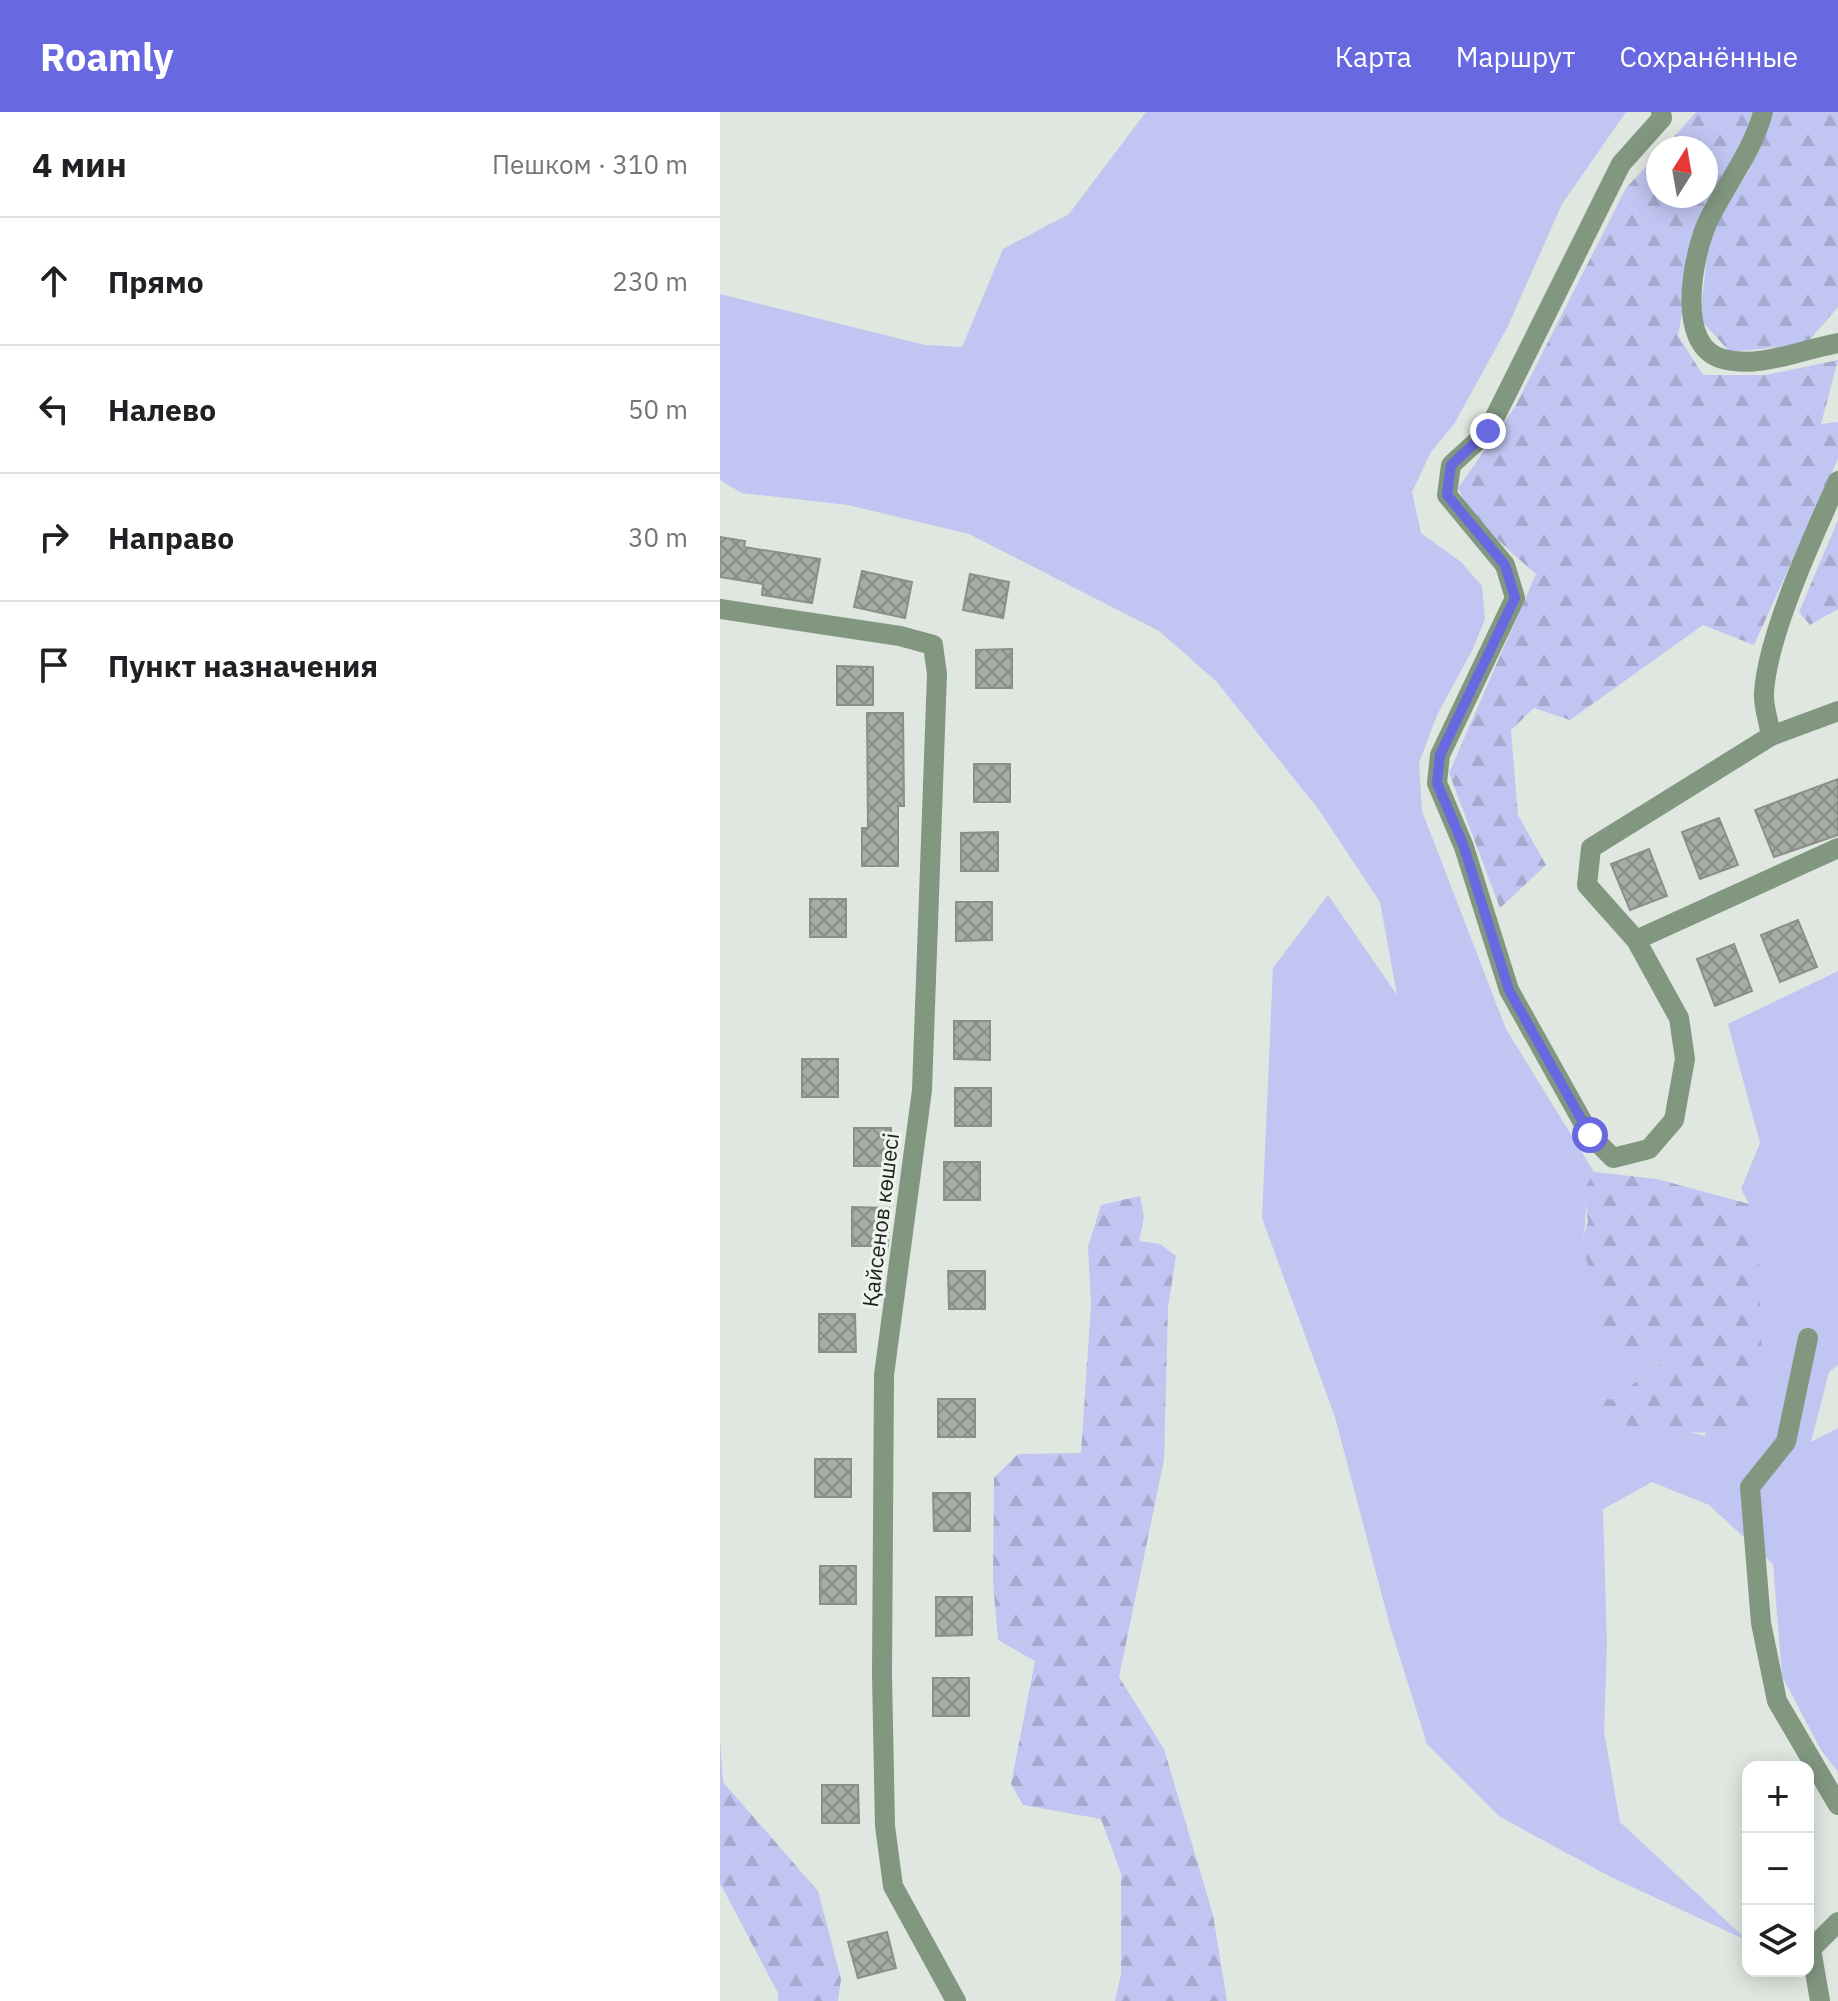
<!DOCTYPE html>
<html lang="ru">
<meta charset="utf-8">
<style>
body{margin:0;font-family:"IBM Plex Sans",sans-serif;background:#f6f6f6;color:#202124}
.controls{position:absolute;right:24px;bottom:24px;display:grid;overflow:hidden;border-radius:16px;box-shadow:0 4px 20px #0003}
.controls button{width:72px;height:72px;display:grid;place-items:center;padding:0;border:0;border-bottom:2px solid #e0e0e0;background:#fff;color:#202124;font:40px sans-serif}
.compass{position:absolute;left:926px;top:24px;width:72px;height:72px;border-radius:50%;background:#fff;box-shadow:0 4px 20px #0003;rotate:11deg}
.stop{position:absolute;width:24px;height:24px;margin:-18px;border:6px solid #6868e1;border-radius:50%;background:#fff}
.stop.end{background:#6868e1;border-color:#fff;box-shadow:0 2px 8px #0008}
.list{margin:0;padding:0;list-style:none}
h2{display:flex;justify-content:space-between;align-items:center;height:104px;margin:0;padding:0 32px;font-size:34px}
h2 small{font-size:26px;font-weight:400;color:#757577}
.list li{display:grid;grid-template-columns:52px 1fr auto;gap:24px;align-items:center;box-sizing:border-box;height:128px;padding:0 32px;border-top:2px solid #e0e0e0}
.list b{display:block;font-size:30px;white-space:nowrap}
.list em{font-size:26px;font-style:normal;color:#757577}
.icon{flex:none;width:44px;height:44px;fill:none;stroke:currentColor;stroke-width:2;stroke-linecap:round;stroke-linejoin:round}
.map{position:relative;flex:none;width:1118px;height:1889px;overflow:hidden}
header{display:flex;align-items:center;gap:48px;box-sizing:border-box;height:112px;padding:0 40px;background:#6868e1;color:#fff}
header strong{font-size:38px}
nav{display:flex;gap:44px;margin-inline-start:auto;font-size:28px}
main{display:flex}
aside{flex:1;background:#fff}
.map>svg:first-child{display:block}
.grass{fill:#c0c6f1}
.forest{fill:url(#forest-firs)}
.building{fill:url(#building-cross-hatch);stroke:#8a8f8a;stroke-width:2}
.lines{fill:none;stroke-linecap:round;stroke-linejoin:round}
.minor{stroke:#819780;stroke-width:20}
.route{stroke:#6868e1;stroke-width:10}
.labels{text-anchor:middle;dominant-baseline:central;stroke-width:6;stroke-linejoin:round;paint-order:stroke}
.street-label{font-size:22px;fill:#202220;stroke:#eef3ed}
</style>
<header>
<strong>Roamly</strong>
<nav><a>Карта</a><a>Маршрут</a><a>Сохранённые</a></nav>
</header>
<main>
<aside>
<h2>4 мин<small>Пешком · 310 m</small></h2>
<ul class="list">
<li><svg class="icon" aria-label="ahead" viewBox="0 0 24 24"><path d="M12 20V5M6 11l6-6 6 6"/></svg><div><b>Прямо</b></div><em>230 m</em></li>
<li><svg class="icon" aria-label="left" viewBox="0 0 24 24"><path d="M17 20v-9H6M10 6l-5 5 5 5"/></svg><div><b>Налево</b></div><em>50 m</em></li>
<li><svg class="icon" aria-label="right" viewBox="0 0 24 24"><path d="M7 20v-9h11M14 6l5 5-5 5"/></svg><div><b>Направо</b></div><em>30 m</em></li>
<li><svg class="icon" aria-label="arrive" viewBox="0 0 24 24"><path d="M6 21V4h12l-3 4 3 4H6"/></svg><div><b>Пункт назначения</b></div></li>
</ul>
</aside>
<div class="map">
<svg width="1118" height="1889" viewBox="0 0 1118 1889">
<defs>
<pattern id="forest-firs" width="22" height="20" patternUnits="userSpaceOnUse" patternTransform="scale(2)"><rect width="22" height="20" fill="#c0c6f1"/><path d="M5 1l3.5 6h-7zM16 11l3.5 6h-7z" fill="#a5aace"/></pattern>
<pattern id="building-cross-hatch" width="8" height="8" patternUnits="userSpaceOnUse" patternTransform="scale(2)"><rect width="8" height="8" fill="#a7aca7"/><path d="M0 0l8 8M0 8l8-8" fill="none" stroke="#888c88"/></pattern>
</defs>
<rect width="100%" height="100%" fill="#e0e6e0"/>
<path class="grass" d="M426,0H906L842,92L787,216L734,312L711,340L692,380L701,421L741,450L762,474L765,507L753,537L717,603L699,651L702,699L786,917L874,1060C860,1086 870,1101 862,1129L951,1244L891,1288L856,1293L985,1324L1029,1092L1021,1077L1040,1031L1008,912L1118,859V1253L1109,1260L1091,1330L1118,1316V1660L1101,1638L1062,1564L1053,1452L989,1393L932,1370L883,1397L887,1532L884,1620L900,1710L1028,1829L891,1765L780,1705L707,1632L670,1514L615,1305L542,1106L553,856L608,783L677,883L660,790L599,698L496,569L439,519L249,422L128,393L22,381L0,368V182L205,233L242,235L283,137L349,102Z"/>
<path class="forest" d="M976,0H1032L1022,35L978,106L958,224L983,263H1046L1118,248L1101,312L1118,310V347L1034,533L983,513L850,608L814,596L791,618L798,703L826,753L780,796L729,661L816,462C788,437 753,410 738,376L795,295L906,76L938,42V84H986V36H944Z
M1052,0H1118V195L1086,232L1010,240L980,207L989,123L1030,57Z
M1118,408V497L1090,513L1079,500Z
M874,1060L937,1067L1029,1092L1038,1122L1042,1246L1025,1318C978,1324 895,1321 856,1293L862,1275L891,1288L950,1245L888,1235L862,1129L868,1110L864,1078Z
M420,1084L424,1105L419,1129L440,1132L456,1144L448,1196L444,1348L399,1565L444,1637L493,1803L507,1889H395L401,1862V1761L381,1707L303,1693L291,1672L315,1549L278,1528L273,1470L274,1366L298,1342L361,1341L371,1193L368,1135L381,1093Z
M0,1627L3,1670L98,1779L121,1867L118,1889H58V1881L0,1771Z"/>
<path class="building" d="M0,425L25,429L24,435L100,447L92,491L42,483L43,472L0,465Z
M142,459L192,470L185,506L134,495Z
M250,462L289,470L283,506L243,498Z
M292,537V576H256V538Z
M117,554L153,555V593H117Z
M147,601H183L184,694H178V754H142V716H148Z
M254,652H290V690H254Z
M1118,667V723L1054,745L1035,698Z
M999,706L1018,753L980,767L962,720Z
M278,720V759H241V721Z
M929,737L947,784L910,798L891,752Z
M90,787H126V825H90Z
M236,790H272V828L236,829Z
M1078,808L1097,855L1060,870L1041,823Z
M1014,832L1032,879L995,894L977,847Z
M234,909H270V948L234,947Z
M82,947H118V985H82Z
M235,976H271V1014H235Z
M134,1016H171V1054H134Z
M224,1050H260V1088H224Z
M132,1095L169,1096L168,1134H132Z
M228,1159H265V1197H229Z
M99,1202H135L136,1240H99Z
M218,1287H255V1325H218Z
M95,1347H131V1385H95Z
M213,1381H250V1419H214Z
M100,1454H136V1492H100Z
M216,1485H252V1523L216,1524Z
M213,1566H249V1604H213Z
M102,1673H138L139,1711H102Z
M167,1820L176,1856L138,1866L128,1830Z"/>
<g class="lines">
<path class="minor" d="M941,0L942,6L901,52L768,319L731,353L727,383L785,453L795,486L720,643L717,671L744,735L789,878L870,1023L893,1046L929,1037L954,1008L965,947L959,906L916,828L867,773L871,736L1051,624
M1043,0C1032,41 1006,72 988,109C973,142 954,234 1003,247C1039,257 1083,237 1118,231
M1118,369C1094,422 1047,524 1044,581C1043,594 1049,610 1051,624L1118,599
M0,497L180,524L213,533L217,562L202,978L164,1263L162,1563L165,1714L173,1774L236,1889
M916,828L1118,736
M1088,1226L1066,1330L1030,1375L1041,1511L1057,1589L1118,1693
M1100,1889L1091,1837L1118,1810"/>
</g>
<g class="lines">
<path class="route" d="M768,319L731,353L727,383L785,453L795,486L720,643L717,671L744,735L789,878L870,1023"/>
</g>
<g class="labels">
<g class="street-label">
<text transform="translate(160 1108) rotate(-83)">Қайсенов көшесі</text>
</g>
</g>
</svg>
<div class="controls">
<button>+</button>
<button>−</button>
<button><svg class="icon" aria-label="layers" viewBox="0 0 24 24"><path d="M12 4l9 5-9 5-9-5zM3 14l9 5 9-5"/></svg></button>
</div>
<svg class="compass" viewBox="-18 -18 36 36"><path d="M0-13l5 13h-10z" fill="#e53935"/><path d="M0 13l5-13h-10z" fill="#757577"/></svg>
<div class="stop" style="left:870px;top:1023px"></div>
<div class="stop end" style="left:768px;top:319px"></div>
</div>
</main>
